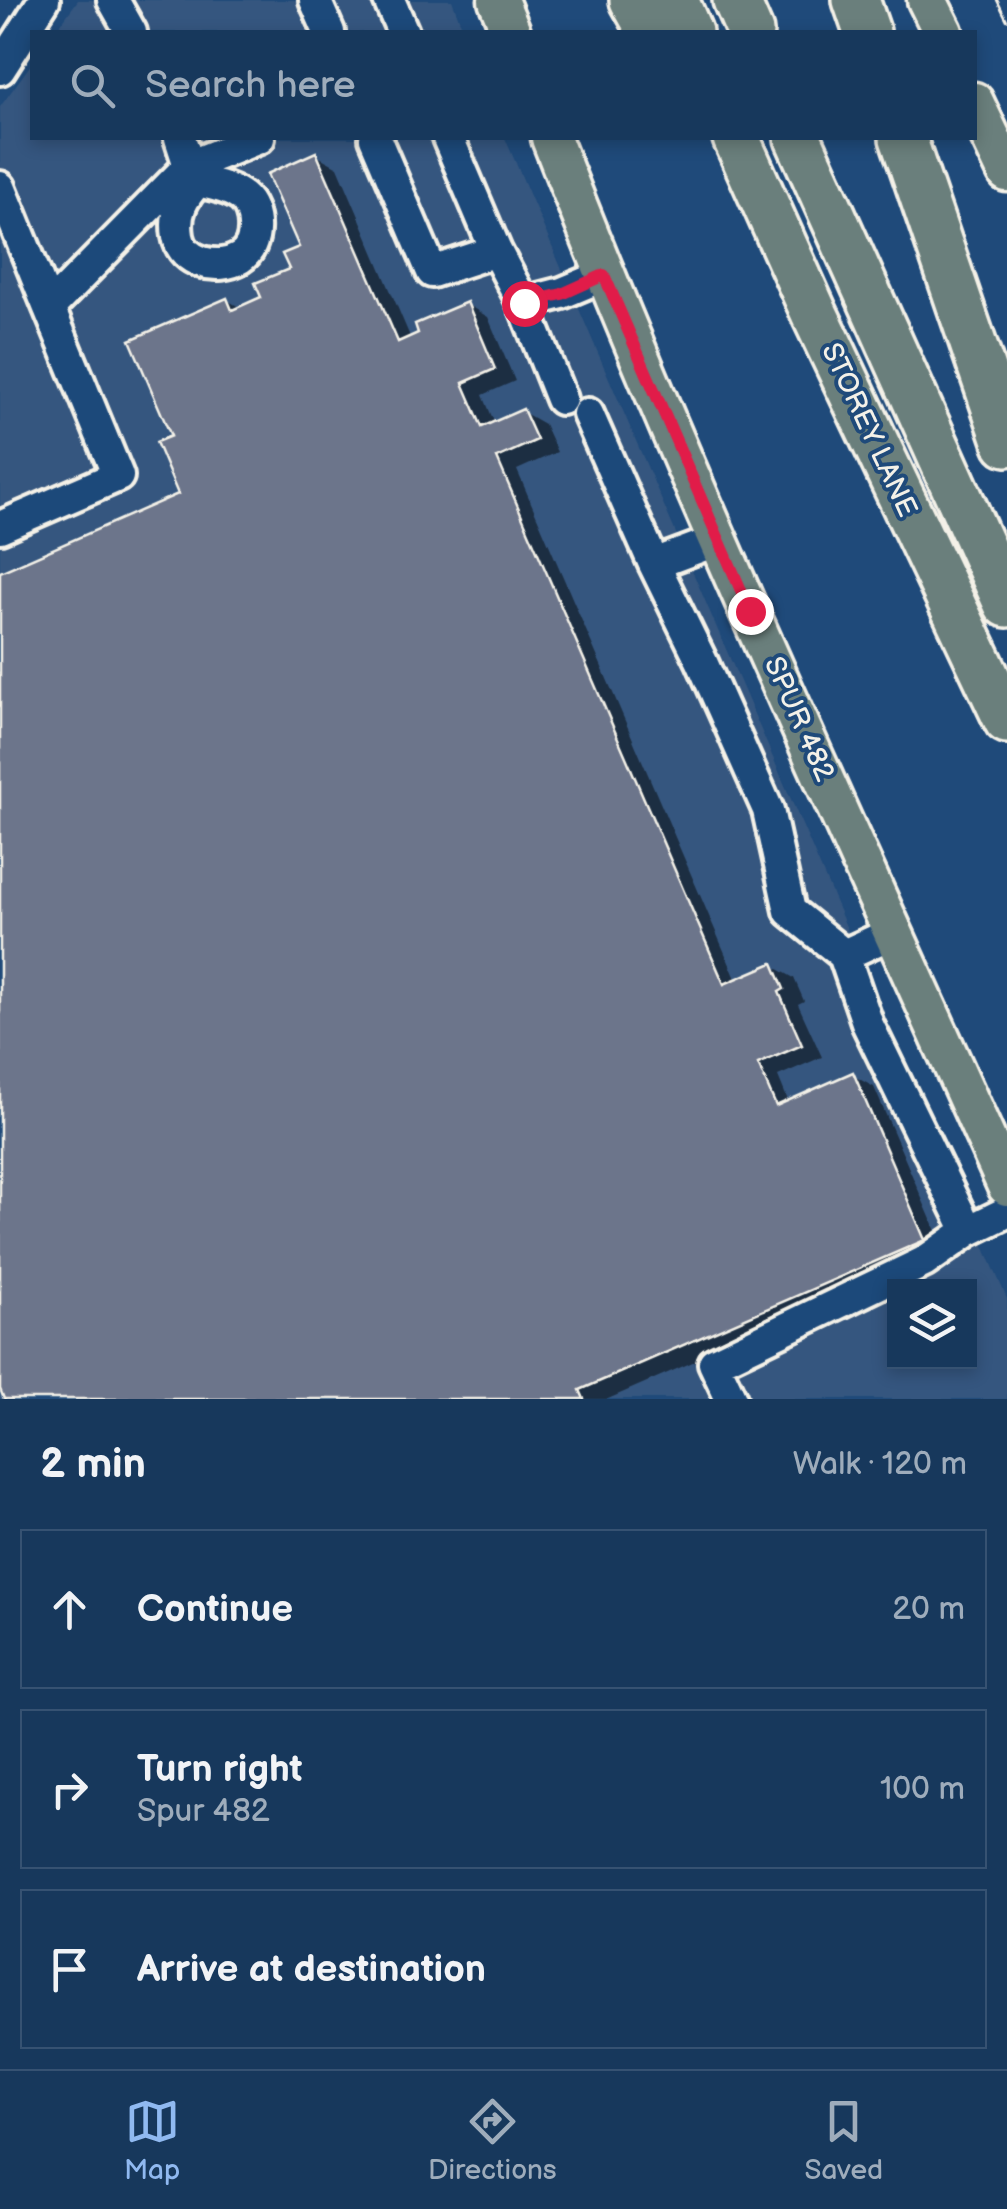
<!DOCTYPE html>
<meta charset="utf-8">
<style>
body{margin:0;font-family:"Balsamiq Sans",sans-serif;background:#244365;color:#f1f3f6}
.controls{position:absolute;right:30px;bottom:30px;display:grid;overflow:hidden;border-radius:0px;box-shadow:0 5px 15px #0003}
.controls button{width:90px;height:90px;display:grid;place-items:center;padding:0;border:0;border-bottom:2px solid #365272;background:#17385c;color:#f1f3f6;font:50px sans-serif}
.stop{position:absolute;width:30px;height:30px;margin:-22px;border:8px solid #e11d48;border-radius:50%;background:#fff}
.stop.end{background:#e11d48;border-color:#fff;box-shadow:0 2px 10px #0008}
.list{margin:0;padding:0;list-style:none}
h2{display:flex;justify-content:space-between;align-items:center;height:130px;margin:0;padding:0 40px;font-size:42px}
h2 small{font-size:32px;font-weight:400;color:#9eacbb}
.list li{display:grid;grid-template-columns:65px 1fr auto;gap:30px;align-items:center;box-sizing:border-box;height:160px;margin:0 20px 20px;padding:0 20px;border:2px solid #365272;border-radius:0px}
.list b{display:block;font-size:38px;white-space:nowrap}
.list p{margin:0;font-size:32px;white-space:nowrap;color:#9eacbb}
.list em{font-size:32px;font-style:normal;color:#9eacbb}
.icon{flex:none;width:55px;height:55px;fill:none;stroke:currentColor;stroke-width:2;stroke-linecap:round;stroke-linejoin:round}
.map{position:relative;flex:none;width:1007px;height:1399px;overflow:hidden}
.search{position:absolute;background:#17385c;box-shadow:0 5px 15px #0003;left:30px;right:30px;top:30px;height:110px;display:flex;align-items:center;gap:25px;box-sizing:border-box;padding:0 35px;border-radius:0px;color:#9eacbb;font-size:38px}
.sheet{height:670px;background:#17385c}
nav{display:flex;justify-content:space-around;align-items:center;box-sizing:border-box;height:140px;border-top:2px solid #365272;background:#17385c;font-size:28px;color:#9eacbb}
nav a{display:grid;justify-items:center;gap:5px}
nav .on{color:#90b9f0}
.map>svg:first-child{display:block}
.built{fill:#36577f;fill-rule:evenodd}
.shadow{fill:#0007}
.building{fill:#6c758b;stroke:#f4f1e8;stroke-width:2.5}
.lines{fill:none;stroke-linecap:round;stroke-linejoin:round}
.minor-casing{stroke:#f4f1e8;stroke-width:38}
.major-casing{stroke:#f4f1e8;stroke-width:45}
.highway-casing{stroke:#f4f1e8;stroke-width:52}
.minor{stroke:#1f4a7a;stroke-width:30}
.major{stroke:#6a7f7c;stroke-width:38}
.highway{stroke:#6a7f7c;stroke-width:45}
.tram{stroke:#f4f1e8;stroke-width:2.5}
.route{stroke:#e11d48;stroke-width:12}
.labels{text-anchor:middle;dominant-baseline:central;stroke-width:8;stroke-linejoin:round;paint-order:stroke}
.street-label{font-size:28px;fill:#f4f1e8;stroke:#1f4a7a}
</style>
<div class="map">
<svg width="1007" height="1399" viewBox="0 0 1007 1399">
<rect width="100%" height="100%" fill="#1f4a7a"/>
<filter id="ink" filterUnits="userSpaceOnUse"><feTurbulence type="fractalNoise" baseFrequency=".01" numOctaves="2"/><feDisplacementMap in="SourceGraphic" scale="20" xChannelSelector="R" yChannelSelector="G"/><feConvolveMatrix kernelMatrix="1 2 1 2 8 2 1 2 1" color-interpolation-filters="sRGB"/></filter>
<g filter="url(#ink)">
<path class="built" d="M78,0H452L464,32H55Z
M32,63V138H505L1007,1299V1399H0V107ZM894,1286H970V1362H894Z"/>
<path class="shadow" d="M316,155L338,167L411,339L466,304L488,317L515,381L483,395L495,424L523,412L544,424L557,452L517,470L737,981L773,966L794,978L804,1001L798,1004L822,1057L778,1076L789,1103L852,1075L874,1087L945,1252L608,1399H7L0,1383V575L182,496L174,437L227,300L241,308L265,298L292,270L302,248Z"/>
<path class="building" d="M316,152L398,342L418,333L415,324L467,302L495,369L463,383L482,427L523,409L537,440L497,458L724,984L773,963L784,989L779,992L802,1045L758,1064L776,1106L853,1072L925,1240L580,1390L584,1399H4L0,1389V572L178,494L156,442L171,436L130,340L227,298L232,310L261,297L255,283L289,269L282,254L299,247L267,174Z"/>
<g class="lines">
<g class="minor-casing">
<path id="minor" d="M113,0L131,32
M315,0L329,32
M389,0L403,32
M0,69L44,0
M180,138L189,166L259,138
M375,138L432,272L496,251L523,303L561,399
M448,138L496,251
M0,187L49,308L189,166L198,181C213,185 230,187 242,197C258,210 259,246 240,258C218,271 182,263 178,236C174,212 183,197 198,181
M523,303L562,293L605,275
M588,414L654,564L718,540
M0,527L118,476L49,308
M654,564L702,662L768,810L790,911L844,955
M894,932L844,955L868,1025L968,1231L1007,1212
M731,1399L714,1363L924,1262L968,1231"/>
</g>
<g class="major-casing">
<path id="major" d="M498,0L511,32
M927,0L943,32
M974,102L1007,172
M551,138C689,493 852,838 1007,1186"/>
</g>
<g class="highway-casing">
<path id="highway" d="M633,0L651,32
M675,0L689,32
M736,0L750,32
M856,0L867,32
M736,138L815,315L1007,720
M798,138L1007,604
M903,138L1007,443"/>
</g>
<use href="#minor" class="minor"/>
<use href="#major" class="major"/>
<use href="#highway" class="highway"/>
<path class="tram" d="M997,0L1007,20"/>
</g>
</g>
<g class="lines" filter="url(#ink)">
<path class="route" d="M524,303L562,294L604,275L750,611"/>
</g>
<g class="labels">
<g class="street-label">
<text transform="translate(869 430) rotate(65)">STOREY LANE</text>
<text transform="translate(799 719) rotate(66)">SPUR 482</text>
</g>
</g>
</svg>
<div class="controls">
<button><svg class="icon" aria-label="layers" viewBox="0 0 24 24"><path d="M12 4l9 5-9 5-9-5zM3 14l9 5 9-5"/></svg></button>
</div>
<div class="stop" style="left:524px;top:303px"></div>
<div class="stop end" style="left:750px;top:611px"></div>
<div class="search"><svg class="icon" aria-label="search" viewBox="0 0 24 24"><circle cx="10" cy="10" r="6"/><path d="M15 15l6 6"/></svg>Search here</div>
</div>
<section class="sheet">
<h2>2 min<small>Walk · 120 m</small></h2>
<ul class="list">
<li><svg class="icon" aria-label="ahead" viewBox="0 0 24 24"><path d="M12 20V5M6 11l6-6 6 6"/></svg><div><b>Continue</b></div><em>20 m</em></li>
<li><svg class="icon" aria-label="right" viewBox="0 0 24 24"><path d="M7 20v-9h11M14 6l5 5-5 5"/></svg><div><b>Turn right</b><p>Spur 482</p></div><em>100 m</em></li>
<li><svg class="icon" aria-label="arrive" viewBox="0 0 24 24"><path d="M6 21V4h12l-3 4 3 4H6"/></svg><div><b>Arrive at destination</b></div></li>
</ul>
</section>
<nav>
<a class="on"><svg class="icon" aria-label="map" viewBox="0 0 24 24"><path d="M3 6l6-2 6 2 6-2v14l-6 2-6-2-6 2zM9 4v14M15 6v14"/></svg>Map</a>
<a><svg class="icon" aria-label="directions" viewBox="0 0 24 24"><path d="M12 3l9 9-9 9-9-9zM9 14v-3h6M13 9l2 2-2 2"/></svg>Directions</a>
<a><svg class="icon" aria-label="saved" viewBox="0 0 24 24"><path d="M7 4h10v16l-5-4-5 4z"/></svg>Saved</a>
</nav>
